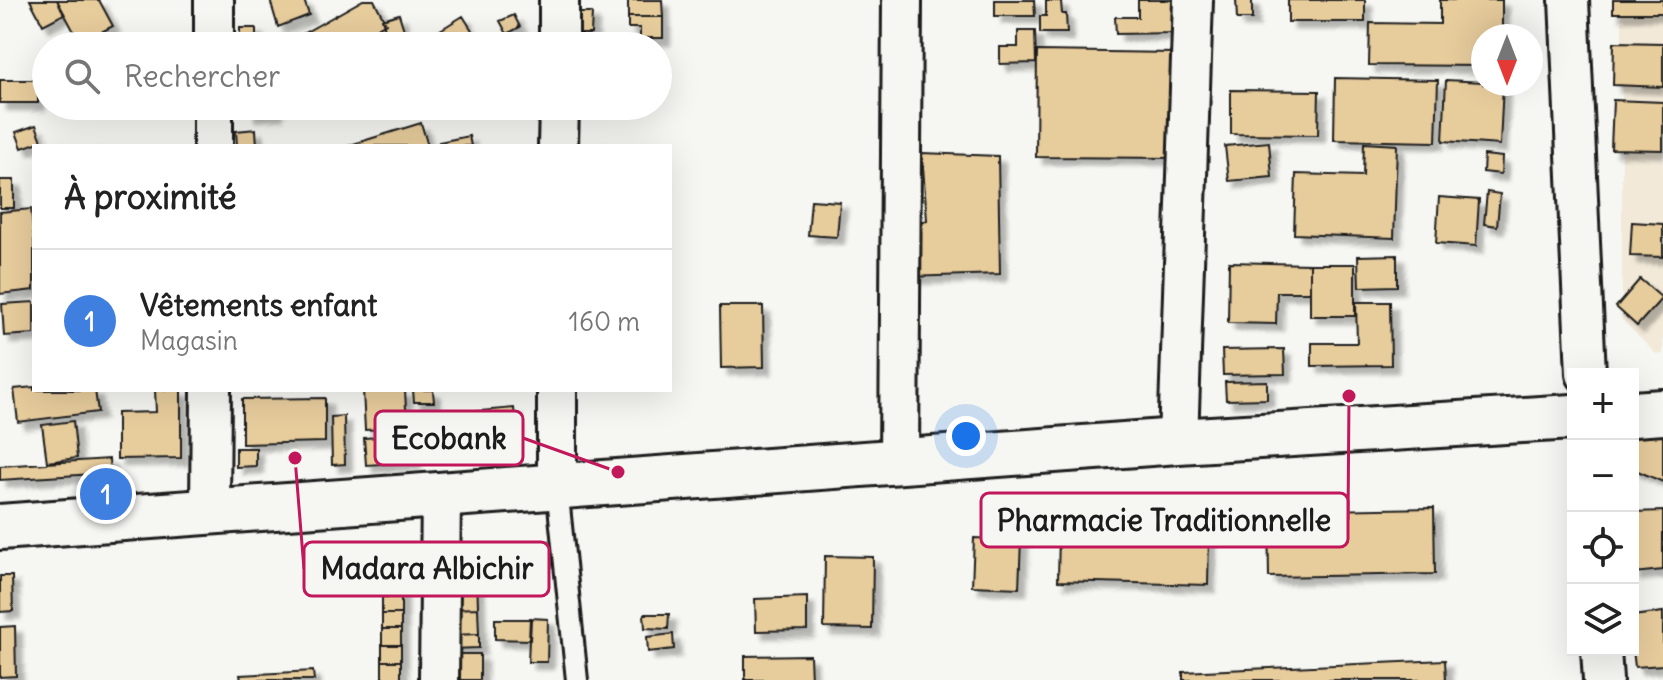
<!DOCTYPE html>
<html lang="fr">
<meta charset="utf-8">
<style>
body{margin:0;font-family:Delius,sans-serif;background:#f6f6f6;color:#222}
.controls{position:absolute;right:24px;bottom:24px;display:grid;overflow:hidden;border-radius:0px;box-shadow:0 8px 32px #0002}
.controls button{width:72px;height:72px;display:grid;place-items:center;padding:0;border:0;border-bottom:2px solid #e0e0e0;background:#fff;color:#222;font:40px sans-serif}
.compass{position:absolute;left:1471px;top:24px;width:72px;height:72px;border-radius:50%;background:#fff;box-shadow:0 8px 32px #0002;rotate:180deg}
.you{position:absolute;left:966px;top:436px;width:28px;height:28px;margin:-20px;border:6px solid #fff;border-radius:50%;background:#1a73e8;box-shadow:0 0 0 12px #1a73e833}
.badge{display:grid;place-items:center;width:52px;height:52px;border-radius:50%;background:#d1495b;color:#fff;font-size:26px;font-weight:700}
.pin{position:absolute;translate:-50% -50%;border:4px solid #fff;box-shadow:0 2px 8px #0006}
.list{margin:0;padding:0;list-style:none}
h2{display:flex;justify-content:space-between;align-items:center;height:104px;margin:0;padding:0 32px;font-size:34px}
h2 small{font-size:26px;font-weight:400;color:#767676}
.list li{display:grid;grid-template-columns:52px 1fr auto;gap:24px;align-items:center;box-sizing:border-box;height:144px;padding:0 32px;border-top:2px solid #e0e0e0}
.list b{display:block;font-size:30px;white-space:nowrap}
.list p{margin:0;font-size:26px;white-space:nowrap;color:#767676}
.list em{font-size:26px;font-style:normal;color:#767676}
.icon{flex:none;width:44px;height:44px;fill:none;stroke:currentColor;stroke-width:2;stroke-linecap:round;stroke-linejoin:round}
.map{position:relative;flex:none;width:1663px;height:680px;overflow:hidden}
.search{position:absolute;background:#fff;box-shadow:0 8px 32px #0002;left:32px;top:32px;width:640px;height:88px;display:flex;align-items:center;gap:20px;box-sizing:border-box;padding:0 28px;border-radius:44px;color:#767676;font-size:30px}
.panel{position:absolute;background:#fff;box-shadow:0 8px 32px #0002;left:32px;top:144px;width:640px;height:248px;border-radius:0px}
.map>svg:first-child{display:block}
.built{fill:#f2e9d8}
.building{fill:#e7cc9c;stroke:#1c1c1c;stroke-width:2;filter:url(#shadow)}
.lines{fill:none;stroke-linecap:round;stroke-linejoin:round}
.service-casing{stroke:#1c1c1c;stroke-width:26}
.minor-casing{stroke:#1c1c1c;stroke-width:44}
.tertiary-casing{stroke:#1c1c1c;stroke-width:50}
.service{stroke:#f6f6f2;stroke-width:20}
.minor{stroke:#f6f6f2;stroke-width:38}
.tertiary{stroke:#f6f6f2;stroke-width:44}
.leader{fill:none;stroke:#c2185b;stroke-width:3}
.callout-dot{fill:#c2185b;stroke:#f6f6f2;stroke-width:3}
.callout{fill:#f6f6f2;stroke:#c2185b;stroke-width:3}
.callout-label{font-size:30px;text-anchor:middle;font-weight:bold;fill:#1c1c1c}
</style>
<div class="map">
<svg width="1663" height="680" viewBox="0 0 1663 680">
<defs>
<filter id="shadow"><feDropShadow dx="7" dy="7" stdDeviation="2" flood-color="#0004"/></filter>
</defs>
<rect width="100%" height="100%" fill="#f6f6f2"/>
<filter id="ink" filterUnits="userSpaceOnUse"><feTurbulence type="fractalNoise" baseFrequency=".0125" numOctaves="2"/><feDisplacementMap in="SourceGraphic" scale="16" xChannelSelector="R" yChannelSelector="G"/><feConvolveMatrix kernelMatrix="1 2 1 2 8 2 1 2 1" color-interpolation-filters="sRGB"/></filter>
<g filter="url(#ink)">
<path class="built" d="M1622,0H1663V354H1656L1622,320Z"/>
<path class="building" d="M30,0H57L64,14L43,25Z
M57,0H99L113,26L80,43Z
M270,0H304L309,15L278,27Z
M363,0H374L386,23L345,46L283,45Z
M628,0H662L663,17H628Z
M995,0H1034L1035,16H995Z
M1138,0H1173L1174,33L1116,34L1115,17H1138Z
M1236,0H1252V19H1237Z
M1288,0H1365V22H1288Z
M1440,0H1502V36H1483V66L1369,65L1370,23L1440,24Z
M1613,0H1663V13H1613Z
M1046,1H1061L1062,14H1066L1067,33H1040V16H1046Z
M577,13H592L591,34H577Z
M399,14L409,46H390L382,19Z
M514,15L520,27L507,34L500,21Z
M463,16L473,32L450,46H414Z
M628,17H663V38H640V28H628Z
M240,28H256V42H240Z
M1018,31H1035L1036,63L1000,64V47H1018Z
M1614,42L1663,43V87L1613,85Z
M1037,51L1175,53L1174,158L1036,157Z
M1335,78L1438,80L1436,142L1334,140Z
M0,80H38V103H0Z
M1446,80L1483,82V84H1503L1500,145L1443,141Z
M1231,90L1319,91L1318,135L1231,134Z
M1613,100L1663,102V150L1611,149Z
M248,106H276V112L248,114Z
M421,123L428,146H347Z
M36,125L42,141L22,148L16,132Z
M256,129L257,146H237L236,131Z
M469,136L471,146H440L439,142Z
M1269,142L1272,177L1229,181L1225,146Z
M1364,143L1397,145L1394,238L1294,234L1296,174L1363,176Z
M922,153L998,156L1000,274L906,277L895,234L927,220Z
M1484,155L1502,157L1501,174L1483,172Z
M0,180H14V208H0Z
M1487,192L1500,194L1497,226L1484,224Z
M1439,197L1479,200L1476,246L1436,243Z
M811,200L840,202L837,237L808,235Z
M31,209L34,239V290L0,294V212Z
M1632,222L1663,224V257L1630,256Z
M1397,255V286L1359,287L1358,256Z
M1229,262L1310,264V292H1277L1276,324L1228,323Z
M1310,264H1355V316H1310Z
M1640,279L1662,298L1637,326L1616,307Z
M34,302V334L4,336L2,304Z
M1356,302H1390L1391,365L1312,366V343H1357Z
M720,306H763L764,367L721,368Z
M1284,349L1285,374L1223,375L1222,350Z
M1267,381V399L1226,400L1225,382Z
M34,387V390H95L98,412L18,422L14,389Z
M155,390H181V458L117,459V413L156,412Z
M363,390H405L407,428L365,430Z
M413,390H433L434,402H414Z
M325,398V442L242,444V399Z
M514,408L516,428L460,433L458,413Z
M451,411L452,434L422,436L420,413Z
M344,416L345,464L332,465L331,417Z
M73,421L77,458L47,462L42,425Z
M1633,432H1663V482L1633,469Z
M412,435L414,462L366,465L364,438Z
M236,448H256V466L236,467Z
M109,459L110,473L0,480V466Z
M1434,508L1435,574L1269,577L1268,511Z
M1663,511V570L1633,573V512Z
M1059,532L1209,536L1208,585L1058,581Z
M974,538L1021,540L1019,588L972,586Z
M825,556L873,557L872,629L824,628Z
M477,573L478,608L450,609L449,574Z
M0,576H12L13,611L0,612Z
M382,578H401V597H382Z
M382,597H401V614H382Z
M807,597V630L756,631L755,599Z
M478,608L479,634L451,635L450,609Z
M1663,612V665L1635,667L1633,650V616Z
M382,614H401V629H382Z
M644,614H669L668,629L645,628Z
M530,618L548,619L547,662H528Z
M495,619H531L530,640L495,639Z
M15,626L16,676L0,677V627Z
M382,629H401V645H382Z
M479,634V648L451,649V635Z
M673,634L674,649L648,652L647,637Z
M382,645H401V661H382Z
M458,654H480V680H458Z
M810,655L811,680H745V656Z
M1445,660L1446,680H1183V672Z
M382,661H401V678H382Z
M313,671L314,680H241L240,675Z"/>
<g class="lines">
<g class="service-casing">
<path id="service" d="M557,487L577,680"/>
</g>
<g class="minor-casing">
<path id="minor" d="M1569,0L1586,374
M214,46V0
M559,46V0
M213,146V106
M558,146L559,106
M1178,441L1193,0
M899,462L902,0
M557,487V390
M210,511L211,390
M1601,650L1603,680
M439,680L441,494"/>
</g>
<g class="tertiary-casing">
<path id="tertiary" d="M1633,414L1663,412
M0,527L1178,441L1573,417"/>
</g>
<use href="#service" class="service"/>
<use href="#minor" class="minor"/>
<use href="#tertiary" class="tertiary"/>
</g>
</g>
<path class="leader" d="M618 472L523 438M1349 396L1348 520M295 458L304 569"/>
<g class="callout-dot">
<circle cx="618" cy="472" r="8"/>
<circle cx="1349" cy="396" r="8"/>
<circle cx="295" cy="458" r="8"/>
</g>
<g class="callout">
<rect x="375" y="411" width="148" height="54" rx="8"/>
<rect x="981" y="493" width="367" height="54" rx="8"/>
<rect x="304" y="542" width="245" height="54" rx="8"/>
</g>
<g class="callout-label">
<text x="449" y="449">Ecobank</text>
<text x="1164" y="531">Pharmacie Traditionnelle</text>
<text x="427" y="579">Madara Albichir</text>
</g>
</svg>
<div class="controls">
<button>+</button>
<button>−</button>
<button><svg class="icon" aria-label="locate" viewBox="0 0 24 24"><circle cx="12" cy="12" r="6"/><path d="M12 2v4M12 18v4M2 12h4M18 12h4"/></svg></button>
<button><svg class="icon" aria-label="layers" viewBox="0 0 24 24"><path d="M12 4l9 5-9 5-9-5zM3 14l9 5 9-5"/></svg></button>
</div>
<svg class="compass" viewBox="-18 -18 36 36"><path d="M0-13l5 13h-10z" fill="#e53935"/><path d="M0 13l5-13h-10z" fill="#767676"/></svg>
<div class="you"></div>
<div class="pin badge" style="left:106px;top:494px;background:#3f7fe0">1</div>
<div class="search"><svg class="icon" aria-label="search" viewBox="0 0 24 24"><circle cx="10" cy="10" r="6"/><path d="M15 15l6 6"/></svg>Rechercher</div>
<section class="panel">
<h2>À proximité<small></small></h2>
<ul class="list">
<li><span class="badge" style="background:#3f7fe0">1</span><div><b>Vêtements enfant</b><p>Magasin</p></div><em>160 m</em></li>
</ul>
</section>
</div>
